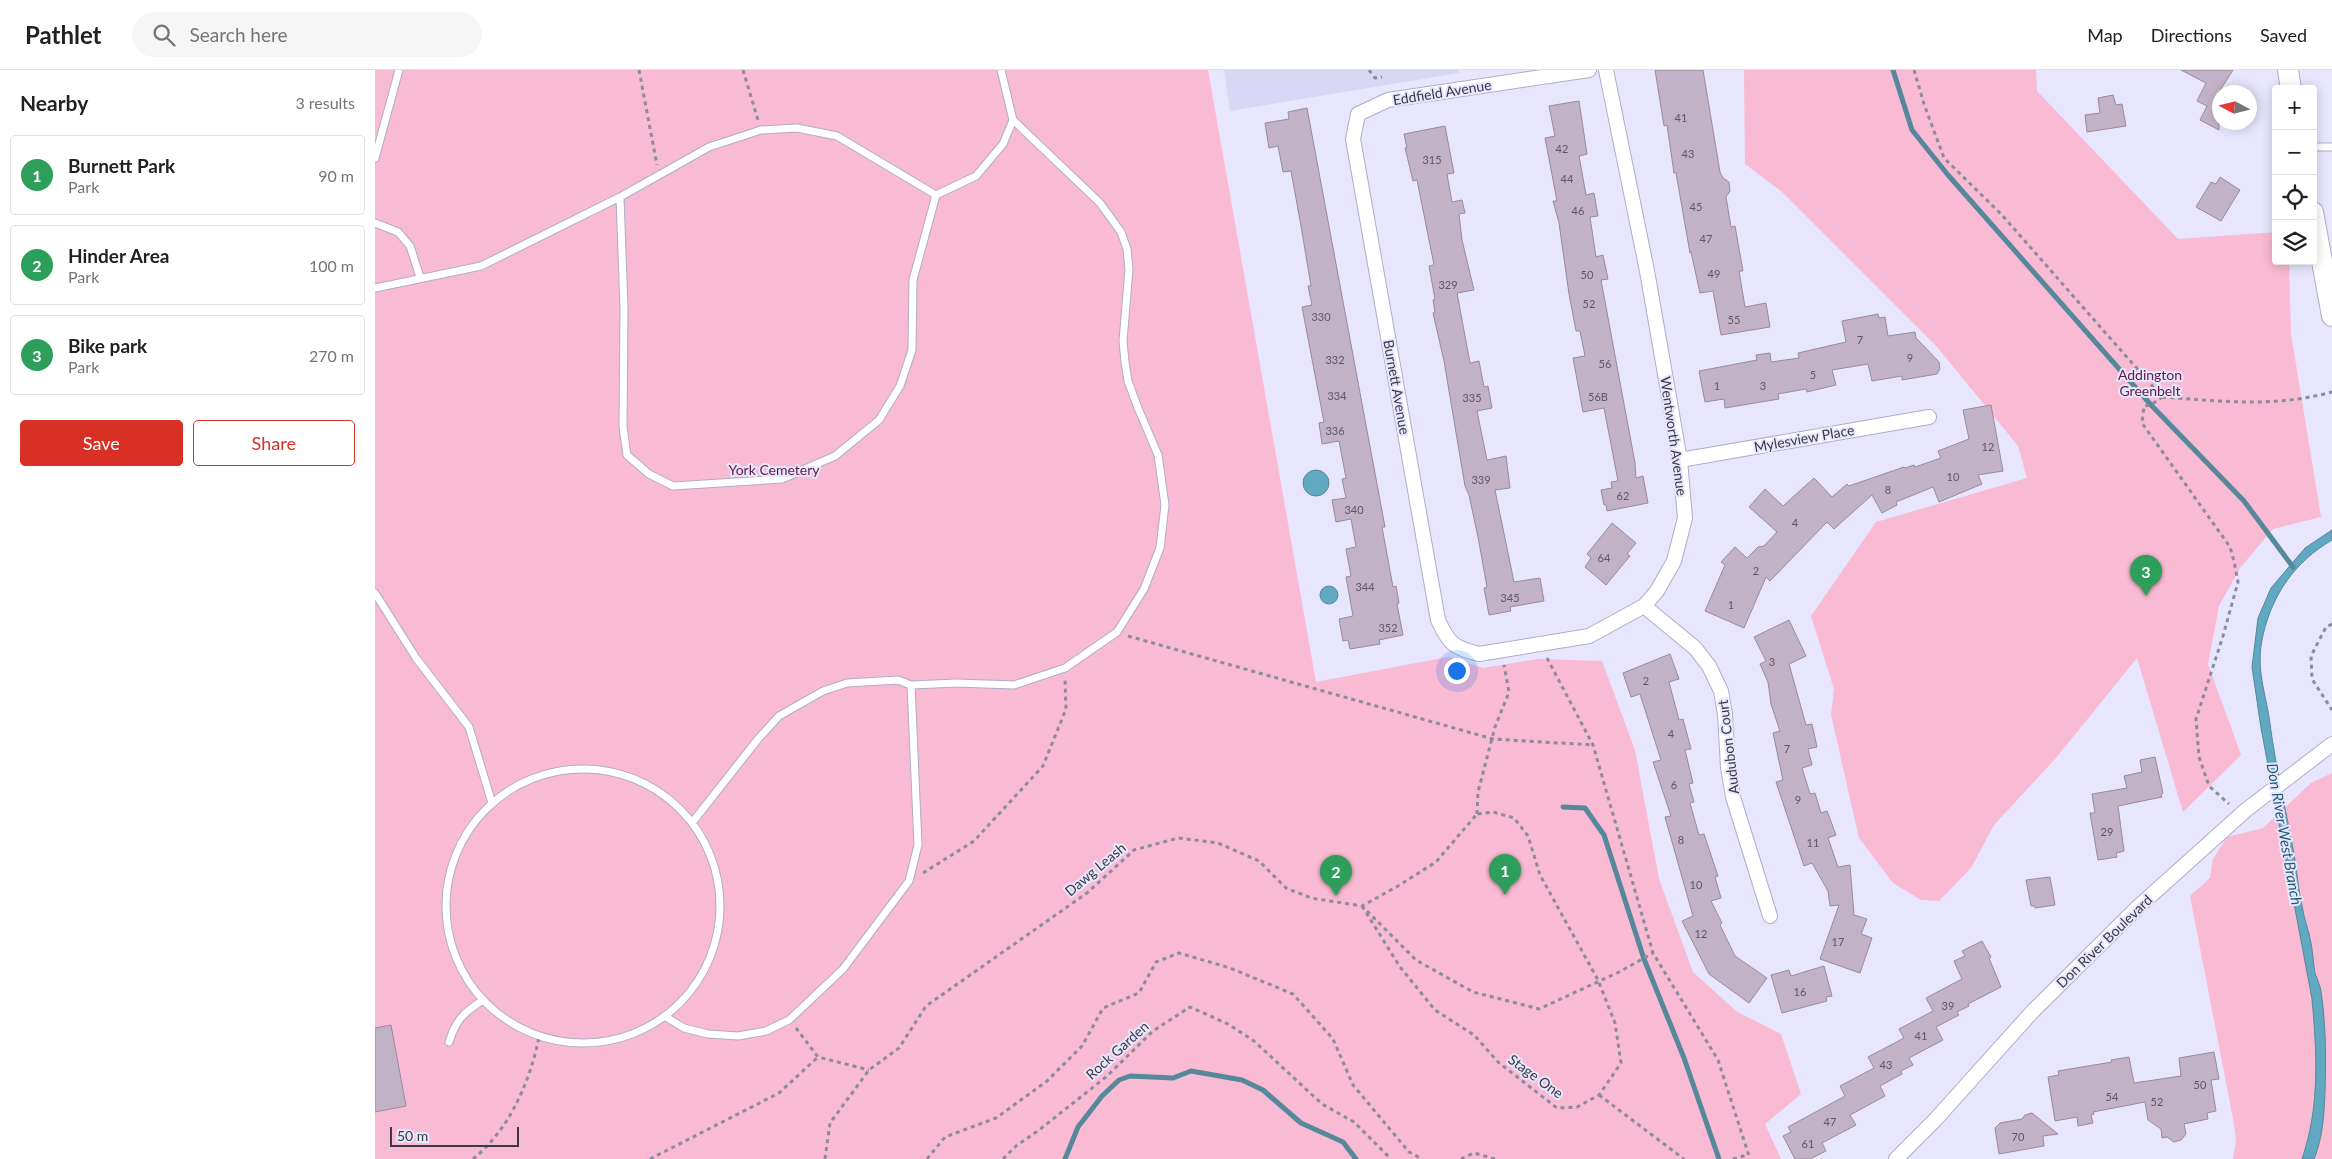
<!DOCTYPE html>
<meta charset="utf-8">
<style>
body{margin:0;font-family:Lato,sans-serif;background:#f6f6f6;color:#202124}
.controls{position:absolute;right:15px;top:15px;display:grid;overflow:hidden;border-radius:5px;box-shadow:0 2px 12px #0003}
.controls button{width:45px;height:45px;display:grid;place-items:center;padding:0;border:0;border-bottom:1px solid #e0e0e0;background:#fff;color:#202124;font:25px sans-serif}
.compass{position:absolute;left:1837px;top:15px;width:45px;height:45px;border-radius:50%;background:#fff;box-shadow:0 2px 12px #0003;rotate:277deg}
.scale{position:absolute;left:15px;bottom:12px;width:129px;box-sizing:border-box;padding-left:5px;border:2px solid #3b3a44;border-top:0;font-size:14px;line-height:18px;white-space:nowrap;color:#3b3a44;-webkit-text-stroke:4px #e7e6fe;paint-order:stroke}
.you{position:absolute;left:1081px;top:600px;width:18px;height:18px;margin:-12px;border:4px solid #fff;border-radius:50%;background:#1a73e8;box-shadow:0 0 0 8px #1a73e833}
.badge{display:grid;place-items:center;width:32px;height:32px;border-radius:50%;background:#d93025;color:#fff;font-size:16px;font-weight:700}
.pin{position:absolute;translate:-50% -41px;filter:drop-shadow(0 1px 2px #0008)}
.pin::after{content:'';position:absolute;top:26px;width:18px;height:15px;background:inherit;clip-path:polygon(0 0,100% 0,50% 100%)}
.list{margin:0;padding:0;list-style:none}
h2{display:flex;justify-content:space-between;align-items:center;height:65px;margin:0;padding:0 20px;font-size:21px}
h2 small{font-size:16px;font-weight:400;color:#757577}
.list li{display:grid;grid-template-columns:32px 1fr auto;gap:15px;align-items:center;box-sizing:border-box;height:80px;margin:0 10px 10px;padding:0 10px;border:1px solid #e0e0e0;border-radius:5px}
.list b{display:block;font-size:19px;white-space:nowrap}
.list p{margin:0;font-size:16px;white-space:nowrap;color:#757577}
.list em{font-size:16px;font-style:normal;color:#757577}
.actions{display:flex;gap:10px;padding:15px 20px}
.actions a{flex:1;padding:11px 0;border:1px solid #d93025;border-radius:5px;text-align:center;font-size:18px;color:#d93025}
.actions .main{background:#d93025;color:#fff}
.icon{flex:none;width:28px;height:28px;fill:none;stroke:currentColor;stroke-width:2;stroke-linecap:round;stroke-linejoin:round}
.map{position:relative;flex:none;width:1957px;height:1089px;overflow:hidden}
header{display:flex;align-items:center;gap:30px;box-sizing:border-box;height:70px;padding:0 25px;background:#fff;border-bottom:1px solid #e0e0e0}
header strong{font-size:24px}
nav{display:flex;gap:28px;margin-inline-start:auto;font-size:18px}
.search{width:350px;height:45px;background:#f6f6f6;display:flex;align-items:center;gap:12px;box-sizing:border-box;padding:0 18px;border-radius:28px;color:#757577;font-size:19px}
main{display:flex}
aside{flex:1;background:#fff}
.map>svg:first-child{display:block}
.built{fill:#d8d7f6}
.green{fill:#f9bad3}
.water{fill:#61a9c1;stroke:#56889c}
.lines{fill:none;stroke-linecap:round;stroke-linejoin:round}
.stream{stroke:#56889c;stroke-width:5}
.building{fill:#c2b2c5;stroke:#998a9d}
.service-casing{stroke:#afaec5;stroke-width:9}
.minor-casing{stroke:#afaec5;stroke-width:16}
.secondary-casing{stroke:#afaec5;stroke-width:22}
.path{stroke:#8c8b9c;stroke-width:3;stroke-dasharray:4 4;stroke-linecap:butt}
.service{stroke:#fff;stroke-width:7}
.minor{stroke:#fff;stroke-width:14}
.secondary{stroke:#fff;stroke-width:20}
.labels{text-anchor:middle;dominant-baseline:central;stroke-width:4;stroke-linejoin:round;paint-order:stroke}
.number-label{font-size:11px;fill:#5d5864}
.street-label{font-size:14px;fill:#3b3a44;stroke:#e7e6fe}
.park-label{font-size:14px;fill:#621a3e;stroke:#e7e6fe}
.water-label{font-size:15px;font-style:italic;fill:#1f5a6c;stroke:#e7e6fe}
</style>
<header>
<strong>Pathlet</strong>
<div class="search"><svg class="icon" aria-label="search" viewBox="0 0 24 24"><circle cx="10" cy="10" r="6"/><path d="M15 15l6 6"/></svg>Search here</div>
<nav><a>Map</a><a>Directions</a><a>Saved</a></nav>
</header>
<main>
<aside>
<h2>Nearby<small>3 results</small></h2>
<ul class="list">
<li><span class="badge" style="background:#2e9e5b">1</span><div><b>Burnett Park</b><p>Park</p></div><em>90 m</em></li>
<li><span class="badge" style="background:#2e9e5b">2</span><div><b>Hinder Area</b><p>Park</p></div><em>100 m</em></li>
<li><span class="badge" style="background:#2e9e5b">3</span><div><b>Bike park</b><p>Park</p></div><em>270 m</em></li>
</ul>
<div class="actions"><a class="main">Save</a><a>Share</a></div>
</aside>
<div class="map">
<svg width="1957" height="1089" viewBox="0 0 1957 1089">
<rect width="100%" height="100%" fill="#e7e6fe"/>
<path class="built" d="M849,0H1084V3L855,41Z"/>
<path class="green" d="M0,0H833L941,612L1073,587L1108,598L1162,589L1227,591L1260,680L1284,809L1318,902L1361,941L1406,964L1426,1024L1390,1054L1406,1089H0Z
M1369,0H1661L1662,21L1803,169L1901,162V191H1914L1916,264L1946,447L1898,459L1865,498L1844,536L1833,594L1866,685L1808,742L1762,588L1681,688L1619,755L1596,798L1564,831L1546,830L1518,813L1484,768L1456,645L1459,619L1436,546L1501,452L1652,408L1643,376L1563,278L1406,121L1370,94Z
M1957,703V1089H1858L1861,1071L1859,1054L1815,826L1835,808L1838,789L1852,767L1888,758L1936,713Z"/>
<path class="water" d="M928 413a13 13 0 1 1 26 0a13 13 0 1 1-26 0Z
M1957,460V470C1920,492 1898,523 1888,565C1880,600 1891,622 1895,654C1901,698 1911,741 1919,784C1922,801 1923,819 1927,836C1929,849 1934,861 1936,873C1938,883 1938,893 1940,903C1942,909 1945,915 1946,921C1951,955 1951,988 1950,1022C1949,1045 1948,1067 1939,1089H1927C1945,1036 1942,984 1937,929L1886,658L1877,597L1883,548L1896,518L1930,478Z
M945 525a9 9 0 1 1 18 0a9 9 0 1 1-18 0Z"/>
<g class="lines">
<path class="stream" d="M1518,0L1537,60L1573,105L1776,335L1869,431L1918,497
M1188,737L1210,738L1229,765L1269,889L1309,988L1344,1089
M690,1089L703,1057L727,1026L744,1010L755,1006L798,1008L816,1001L867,1010L888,1020L926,1053L968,1072L981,1089"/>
</g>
<path class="building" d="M1280,0H1328L1345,102L1348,108L1354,112L1355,121L1351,127L1356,157L1360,156L1368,201H1364L1370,237L1391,233L1395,257L1346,265L1338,221L1325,223L1316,182L1315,183L1301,103H1299L1292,55L1289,56Z
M1806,0H1858L1844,22V60L1825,50L1832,36L1822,31L1831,13Z
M1738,25L1741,35L1747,34L1751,56L1712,62L1710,45L1725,43L1723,28Z
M1204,31L1212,84L1204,86L1211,125L1219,123L1223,146L1215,147L1221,187L1228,185L1233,209L1226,210L1260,393L1261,408L1268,406L1273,433L1232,441L1231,435H1229L1226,420L1237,418L1236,412L1243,411L1229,338L1208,342L1198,288L1210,286L1205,261H1201L1194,224L1184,153L1178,131H1182L1170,68L1180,66L1174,36Z
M932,38L1010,457H1007L1018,517L1021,516L1024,533L1022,534L1028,565L1004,570L1005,574L975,579L973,570L968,571L964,549L978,546L971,507L976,506L971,479L981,477L976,449L961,452L957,430L971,428L967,409L971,408L964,371L947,374L944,353L949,352L927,237L937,235L933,216H936L926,156L916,101L908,102L903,76L894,78L890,53L914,49L913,42Z
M1070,56L1079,103L1072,104L1077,132L1087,130L1090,143L1084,144L1087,170L1099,220L1082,223L1095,293L1104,291L1109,317L1113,316L1117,338L1102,341L1112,390L1131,386L1135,418L1120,420L1139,512L1165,508L1169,531L1135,537L1136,541L1114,545L1109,518L1112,517L1103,467L1094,425L1090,416L1069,291L1058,243L1060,242L1058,230L1060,229L1054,196L1059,195L1042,110L1038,111L1030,78H1032L1029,64Z
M1845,107L1865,120L1846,151L1821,137L1836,112L1841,114Z
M1503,244L1504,248L1510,247L1513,266L1540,262L1541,268L1564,292L1565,299L1562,304L1527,310V306L1497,311L1493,294L1457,300L1461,315L1432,322L1431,319L1403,324L1404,329L1350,338L1349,329L1330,332L1324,301L1382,290L1381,285L1395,283L1396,292L1424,288L1423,283L1471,272L1467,251Z
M1616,335L1628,401L1603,405L1607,414L1564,432L1558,417L1521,432L1522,435L1507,443L1497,425L1459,459L1452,452L1395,511L1391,507L1369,558L1330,541L1350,495L1346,492L1360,477L1372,488L1383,477L1389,476L1402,462L1374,437L1390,419L1408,436L1439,408L1457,427L1472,414L1474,416L1529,397L1530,398L1539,395L1540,397L1566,388L1563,381L1594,369L1588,340Z
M1237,453L1261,473L1252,484L1255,486L1231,515L1210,497L1216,488L1212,484Z
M1414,550L1431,586L1414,594L1431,655L1437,654L1442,677L1433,679L1437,695L1427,698L1435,724L1440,723L1446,743L1452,741L1461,765L1453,768L1463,797L1475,795L1479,845L1492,849L1486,864L1497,868L1485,903L1445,889L1464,835L1455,836L1453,821L1437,793L1429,796L1401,712L1408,710L1398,663L1405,661L1396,634L1393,612L1385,594L1391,591L1379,567Z
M1295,584L1304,609L1294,612L1304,650L1308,649L1316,679L1310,680L1318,713L1314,714L1319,732L1315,733L1324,765L1329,764L1343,806L1340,807L1346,828L1336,831L1347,853L1345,855L1360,886L1392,908L1374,933L1334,904L1307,851L1318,846L1290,747L1296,746L1278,692L1286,690L1265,624L1256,627L1248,603Z
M1780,687L1788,723L1786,724L1787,727L1743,736L1749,781L1741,783L1742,787L1723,790L1715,743H1720L1717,724L1752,718L1749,706L1767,702L1765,690Z
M1675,807L1680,835L1660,838V836H1656L1651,810Z
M1607,871L1616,887L1614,888L1626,917L1593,934L1594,936L1582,942L1584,945L1561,957L1568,970L1534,988L1538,995L1526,1001L1527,1004L1505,1016L1510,1026L1475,1045L1481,1055L1447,1073L1451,1081L1435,1089H1420L1408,1066L1416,1062L1413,1057L1470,1026L1465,1016L1499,998L1493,987L1529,968L1524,959L1558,941L1551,928L1587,909L1579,891L1590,886L1587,881Z
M1449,896L1457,926L1451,927L1452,931L1407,943L1396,905L1414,900L1416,906Z
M16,955L31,1036L0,1042V958Z
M1839,982L1844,1009L1836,1010L1841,1041L1832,1043L1833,1049L1809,1054L1811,1064L1806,1070L1799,1072L1792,1067L1787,1068L1786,1059L1773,1050L1770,1032L1718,1042L1719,1044L1716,1045L1718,1053L1703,1056L1702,1047L1680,1051L1673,1007L1684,1005L1683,1001L1737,992L1736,990L1754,987L1759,1013L1806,1006L1804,988Z
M1657,1043L1683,1064L1668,1066L1669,1076L1624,1084L1620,1058L1625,1053L1647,1049L1650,1045Z"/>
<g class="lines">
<g class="service-casing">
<path id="service" d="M1938,77H1957
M0,88L24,0
M245,127L249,238L248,357L252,385L274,404L298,416L407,409L460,386L504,350L525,316L537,280L538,210L561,125L601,106L628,74L638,50L626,0
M0,153L23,162L35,176L45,207
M0,218L106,196L245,127L334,77L386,60L422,58L462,66L561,125
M0,523L41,588L94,657L117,733
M71 836a137 137 0 1 1 274 0a137 137 0 1 1-274 0Z
M320,749L383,669L404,646L448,621L472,613L523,610L536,615L582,613L639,615L690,598L742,562L769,519L785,478L790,435L783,385L763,338L753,311L750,292L748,271L754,199L752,179L746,162L725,133L638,50
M291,947L309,958L333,964L363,966L391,961L414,950L468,899L534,811L543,775L536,615
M74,972C81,950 88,943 108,930"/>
</g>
<g class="minor-casing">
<path id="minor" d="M1214,0L1013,30L983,44L978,69L1063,550C1074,574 1079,578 1104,584L1214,566L1269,536L1282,521L1299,491L1310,448L1305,390L1272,201L1231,0
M1305,390L1554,347
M1269,536L1320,578L1334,596L1346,621L1350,644L1353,697L1358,727L1395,846
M1521,1089L1560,1050L1658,941L1763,837L1871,740L1957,674"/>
</g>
<g class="secondary-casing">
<path id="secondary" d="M1913,0L1916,19
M1938,142L1957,246"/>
</g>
<path class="path" d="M264,0L282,95
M368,0L383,50
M994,0L1000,8L1007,7
M1539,0L1549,34L1569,88L1626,144L1787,327L1776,335L1769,336L1767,353L1855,477L1859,491L1863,512L1848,566L1821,649L1824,687L1834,716L1854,734
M1787,327C1847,331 1898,338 1957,322
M1957,554L1951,557L1936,586L1937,609L1957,640
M753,566L1118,669L1218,675
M1172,588L1218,675L1278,883L1343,990L1375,1089
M1102,744L1103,722L1120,657L1134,622L1129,595
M548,803L599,771L668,696L691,639L690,609
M987,836L1025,897L1060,940L1099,965L1123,992L1182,1038L1202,1037L1224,1025L1246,993L1240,953L1223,910L1165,805L1153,766L1139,748L1118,742L1102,744
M992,841L1041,890L1098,922L1164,939L1244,902L1278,883
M421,958L443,987L494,1000
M1224,1025L1309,1089
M98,1089C134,1060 155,1012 164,967
M275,1089L404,1023L443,987
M450,1089L455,1053L494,1000L524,978L551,936L712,823L759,780L803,768L843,773L884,791L911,818L936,828L987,836L1023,816L1061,792L1102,744
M552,1089L570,1067L621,1048L672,1011L707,976L728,938L764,923L781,892L804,883L855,898L918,924L958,969L978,1015L1034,1082L1047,1089
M628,1089L641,1076L664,1060L731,1007L778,961L815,937L853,954L879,971L947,1034L979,1052L1016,1089
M1086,1089L1099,1083L1120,1089
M1358,1089L1372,1085"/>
<use href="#service" class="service"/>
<use href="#minor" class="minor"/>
<use href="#secondary" class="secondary"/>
</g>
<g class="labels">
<g class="number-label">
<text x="1306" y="47">41</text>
<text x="1187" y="78">42</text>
<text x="1313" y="83">43</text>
<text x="1057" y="89">315</text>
<text x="1192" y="108">44</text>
<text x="1321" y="136">45</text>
<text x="1203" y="140">46</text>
<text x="1331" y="168">47</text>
<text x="1339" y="203">49</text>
<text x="1212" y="204">50</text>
<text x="1073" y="214">329</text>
<text x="1214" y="233">52</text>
<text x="946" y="246">330</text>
<text x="1359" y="249">55</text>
<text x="1485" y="269">7</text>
<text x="1535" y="287">9</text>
<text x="960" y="289">332</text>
<text x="1230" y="293">56</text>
<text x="1438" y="304">5</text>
<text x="1342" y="315">1</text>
<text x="1388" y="315">3</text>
<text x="962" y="325">334</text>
<text x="1223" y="326">56B</text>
<text x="1097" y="327">335</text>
<text x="960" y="360">336</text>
<text x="1613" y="376">12</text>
<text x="1578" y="406">10</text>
<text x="1106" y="409">339</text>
<text x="1513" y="419">8</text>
<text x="1248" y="425">62</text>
<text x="979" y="439">340</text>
<text x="1420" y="452">4</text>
<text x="1229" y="487">64</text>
<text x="1381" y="500">2</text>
<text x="990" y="516">344</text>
<text x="1135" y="527">345</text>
<text x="1356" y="534">1</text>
<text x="1013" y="557">352</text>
<text x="1397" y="591">3</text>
<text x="1271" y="610">2</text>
<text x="1296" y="663">4</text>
<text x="1412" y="678">7</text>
<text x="1299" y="714">6</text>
<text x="1423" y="729">9</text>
<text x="1732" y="761">29</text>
<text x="1306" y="769">8</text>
<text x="1438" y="772">11</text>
<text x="1321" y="814">10</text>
<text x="1326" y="863">12</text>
<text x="1463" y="871">17</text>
<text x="1425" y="921">16</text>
<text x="1573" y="935">39</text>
<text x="1546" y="965">41</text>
<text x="1511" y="994">43</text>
<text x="1825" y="1014">50</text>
<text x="1737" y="1026">54</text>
<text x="1782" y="1031">52</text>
<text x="1455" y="1051">47</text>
<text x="1643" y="1066">70</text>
<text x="1433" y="1073">61</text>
</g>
<g class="street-label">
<text transform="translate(1067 22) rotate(-9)">Eddfield Avenue</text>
<text transform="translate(1022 317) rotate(80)">Burnett Avenue</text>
<text transform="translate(1299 366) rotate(82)">Wentworth Avenue</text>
<text transform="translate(1429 368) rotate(-10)">Mylesview Place</text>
<text transform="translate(1353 677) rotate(-97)">Audubon Court</text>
<text transform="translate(720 799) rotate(-40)">Dawg Leash</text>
<text transform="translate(1729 871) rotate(-44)">Don River Boulevard</text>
<text transform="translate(742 980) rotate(-42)">Rock Garden</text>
<text transform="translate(1161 1006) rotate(36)">Stage One</text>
</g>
<g class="park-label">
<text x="1775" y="304">Addington<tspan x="1775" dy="16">Greenbelt</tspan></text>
<text x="399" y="399">York Cemetery</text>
</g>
<g class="water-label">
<text transform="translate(1910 764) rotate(80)">Don River West Branch</text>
</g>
</g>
</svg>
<div class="controls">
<button>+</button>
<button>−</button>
<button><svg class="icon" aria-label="locate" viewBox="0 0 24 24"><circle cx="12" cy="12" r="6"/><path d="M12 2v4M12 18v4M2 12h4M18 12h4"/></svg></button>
<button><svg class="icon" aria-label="layers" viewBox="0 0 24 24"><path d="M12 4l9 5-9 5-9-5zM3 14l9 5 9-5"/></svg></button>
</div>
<svg class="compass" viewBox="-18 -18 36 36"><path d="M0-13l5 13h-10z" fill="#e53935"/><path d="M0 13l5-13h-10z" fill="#757577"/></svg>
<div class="scale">50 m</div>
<div class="you"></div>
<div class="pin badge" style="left:1130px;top:825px;background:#2e9e5b">1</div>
<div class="pin badge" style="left:961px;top:826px;background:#2e9e5b">2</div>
<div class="pin badge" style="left:1771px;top:526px;background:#2e9e5b">3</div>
</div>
</main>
